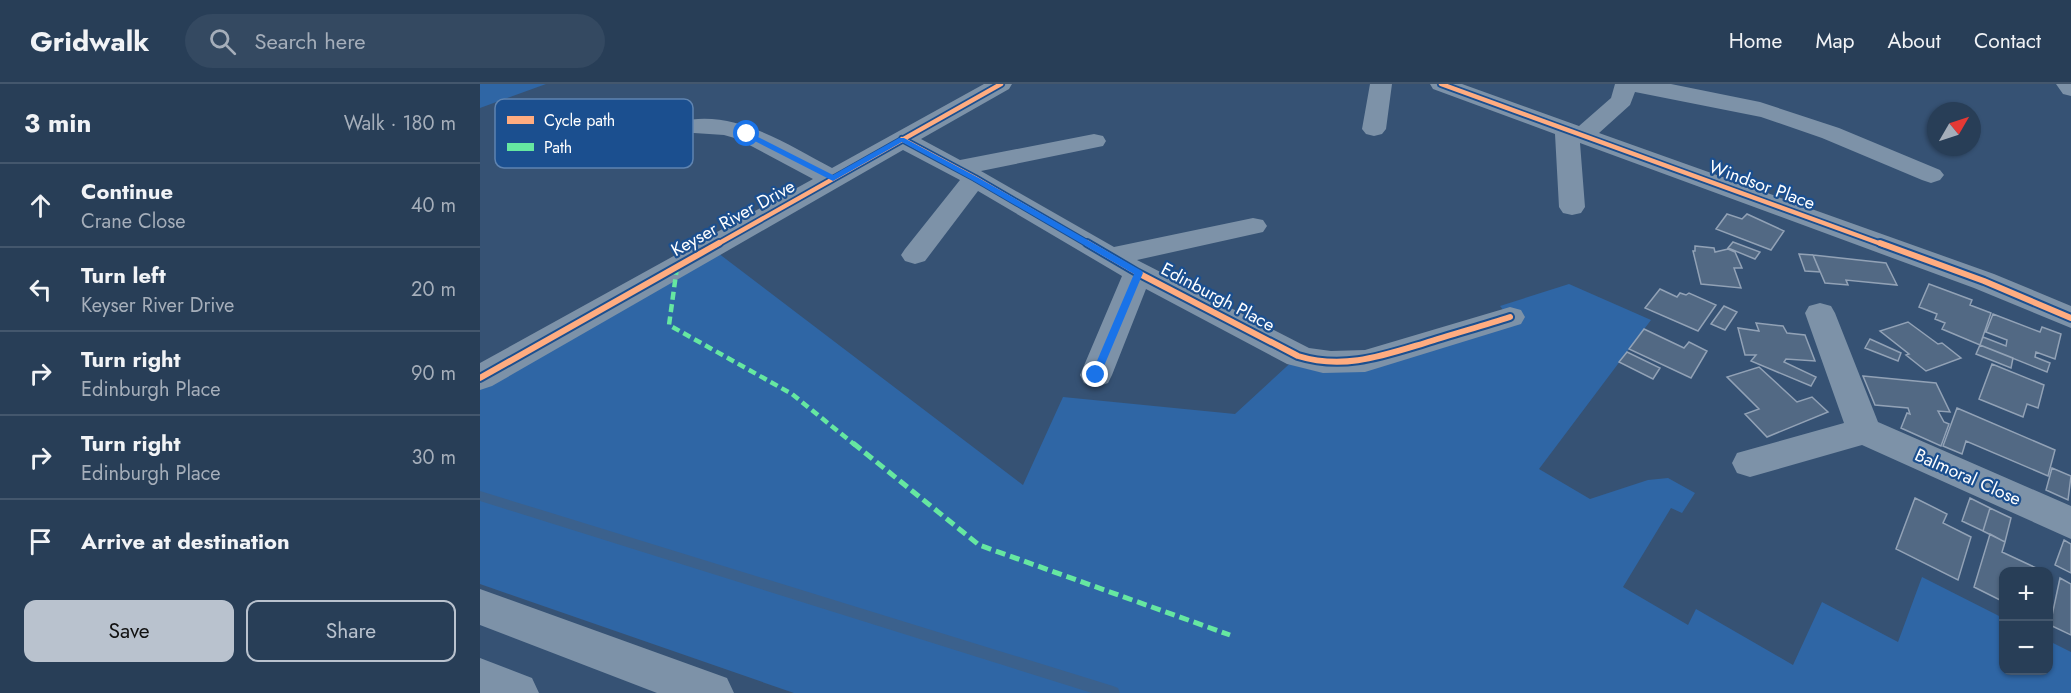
<!DOCTYPE html>
<meta charset="utf-8">
<style>
body{margin:0;font-family:Jost,sans-serif;background:#344961;color:#f1f3f6}
.controls{position:absolute;right:18px;bottom:18px;display:grid;overflow:hidden;border-radius:12px;box-shadow:0 2px 4px #0004}
.controls button{width:54px;height:54px;display:grid;place-items:center;padding:0;border:0;border-bottom:2px solid #44576d;background:#283e57;color:#f1f3f6;font:30px sans-serif}
.compass{position:absolute;left:1447px;top:18px;width:54px;height:54px;border-radius:50%;background:#283e57;box-shadow:0 2px 4px #0004;rotate:51deg}
.stop{position:absolute;width:18px;height:18px;margin:-14px;border:4px solid #1a73e8;border-radius:50%;background:#fff}
.stop.end{background:#1a73e8;border-color:#fff;box-shadow:0 2px 6px #0008}
.list{margin:0;padding:0;list-style:none}
h2{display:flex;justify-content:space-between;align-items:center;height:78px;margin:0;padding:0 24px;font-size:26px}
h2 small{font-size:20px;font-weight:400;color:#a5aeba}
.list li{display:grid;grid-template-columns:39px 1fr auto;gap:18px;align-items:center;box-sizing:border-box;height:84px;padding:0 24px;border-top:2px solid #44576d}
.list b{display:block;font-size:22px;white-space:nowrap}
.list p{margin:0;font-size:20px;white-space:nowrap;color:#a5aeba}
.list em{font-size:20px;font-style:normal;color:#a5aeba}
.actions{display:flex;gap:12px;padding:18px 24px}
.actions a{flex:1;padding:14px 0;border:2px solid #b9c2ce;border-radius:12px;text-align:center;font-size:21px;color:#b9c2ce}
.actions .main{background:#b9c2ce;color:#111}
.icon{flex:none;width:33px;height:33px;fill:none;stroke:currentColor;stroke-width:2;stroke-linecap:round;stroke-linejoin:round}
.map{position:relative;flex:none;width:1591px;height:609px;overflow:hidden}
header{display:flex;align-items:center;gap:36px;box-sizing:border-box;height:84px;padding:0 30px;background:#283e57;border-bottom:2px solid #44576d}
header strong{font-size:28px}
nav{display:flex;gap:33px;margin-inline-start:auto;font-size:21px}
.search{width:420px;height:54px;background:#344961;display:flex;align-items:center;gap:15px;box-sizing:border-box;padding:0 21px;border-radius:33px;color:#a5aeba;font-size:22px}
main{display:flex}
aside{flex:1;background:#283e57}
.map>svg:first-child{display:block}
.green{fill:#2f66a5}
.lines{fill:none;stroke-linecap:round;stroke-linejoin:round}
.stream{fill:#3b618d;fill-rule:evenodd}
.building{fill:#526984;stroke:#92a2b6;stroke-width:1.5}
.minor{fill:#7d92a8;fill-rule:evenodd}
.quiet-far1{stroke:#66e7a1;stroke-width:4.5;stroke-dasharray:8 4.5;stroke-linecap:butt}
.quiet{stroke:#66e7a1;stroke-width:5;stroke-dasharray:10 5;stroke-linecap:butt}
.cycleway-far1-casing{stroke:#1b4f8f;stroke-width:8}
.cycleway-casing{stroke:#1b4f8f;stroke-width:10}
.cycleway-far1{stroke:#ffac80;stroke-width:4.5}
.cycleway{stroke:#ffac80;stroke-width:6}
.route{fill:#1a73e8}
.labels{text-anchor:middle;dominant-baseline:central;stroke-width:4.5;stroke-linejoin:round;paint-order:stroke}
.street-label{font-size:18px;fill:#fff;stroke:#1b4f8f}
.key{fill:#1b4f8f;stroke:#5f84b1;stroke-width:1.5}
.key-label{font-size:16px;fill:#fff}
</style>
<header>
<strong>Gridwalk</strong>
<div class="search"><svg class="icon" aria-label="search" viewBox="0 0 24 24"><circle cx="10" cy="10" r="6"/><path d="M15 15l6 6"/></svg>Search here</div>
<nav><a>Home</a><a>Map</a><a>About</a><a>Contact</a></nav>
</header>
<main>
<aside>
<h2>3 min<small>Walk · 180 m</small></h2>
<ul class="list">
<li><svg class="icon" aria-label="ahead" viewBox="0 0 24 24"><path d="M12 20V5M6 11l6-6 6 6"/></svg><div><b>Continue</b><p>Crane Close</p></div><em>40 m</em></li>
<li><svg class="icon" aria-label="left" viewBox="0 0 24 24"><path d="M17 20v-9H6M10 6l-5 5 5 5"/></svg><div><b>Turn left</b><p>Keyser River Drive</p></div><em>20 m</em></li>
<li><svg class="icon" aria-label="right" viewBox="0 0 24 24"><path d="M7 20v-9h11M14 6l5 5-5 5"/></svg><div><b>Turn right</b><p>Edinburgh Place</p></div><em>90 m</em></li>
<li><svg class="icon" aria-label="right" viewBox="0 0 24 24"><path d="M7 20v-9h11M14 6l5 5-5 5"/></svg><div><b>Turn right</b><p>Edinburgh Place</p></div><em>30 m</em></li>
<li><svg class="icon" aria-label="arrive" viewBox="0 0 24 24"><path d="M6 21V4h12l-3 4 3 4H6"/></svg><div><b>Arrive at destination</b></div></li>
</ul>
<div class="actions"><a class="main">Save</a><a>Share</a></div>
</aside>
<div class="map">
<svg width="1591" height="609" viewBox="0 0 1591 609">
<rect width="100%" height="100%" fill="#365274"/>
<path class="green" d="M0,0H66L0,24Z
M238,169L543,401L583,313L755,330L818,272L839,279L1029,233L1020,222L1089,200L1171,236L1059,385L1110,415L1168,396L1188,394L1215,409L1202,429L1191,424L1143,503L1208,541L1216,525L1313,581L1342,518L1418,558L1442,493L1523,534L1524,586H1568L1569,557L1591,568V609H314L0,500V305Z"/>
<g class="lines">
<path class="stream" d="M0,407L633,602L638,604L640,609H612L0,417Z"/>
</g>
<path class="building" d="M1247,130L1262,135L1267,130L1304,147L1291,166L1236,145Z
M1253,158L1280,168L1275,175L1248,164Z
M1215,162L1234,164L1235,168L1248,165L1255,168L1262,184H1254L1261,204L1221,200L1213,167H1215Z
M1319,170L1333,171L1340,188L1325,187Z
M1333,171L1406,179L1417,201L1366,196L1368,201L1345,199Z
M1449,200L1492,216L1490,221L1511,229L1500,261L1462,245L1465,239L1455,235L1457,230L1439,223Z
M1180,205L1197,213L1200,209L1206,211L1209,209L1236,221L1218,247L1165,224Z
M1244,222L1257,228L1245,246L1231,240Z
M1513,230L1560,248L1562,243L1581,250L1575,275L1556,268L1555,273L1570,279L1567,288L1500,261L1503,253L1526,262L1527,256L1506,248Z
M1428,238L1458,260L1462,259L1481,274L1446,287L1426,271L1429,270L1400,247Z
M1276,239L1303,242L1307,249L1325,251L1335,277L1306,275L1304,278L1336,293L1331,302L1271,277L1276,271H1265L1258,244L1279,247Z
M1164,245L1204,264L1209,258L1227,267L1211,294L1149,265Z
M1390,255L1421,269L1418,277L1385,264Z
M1500,261L1533,274L1531,284L1496,270Z
M1147,268L1180,284L1173,295L1139,278Z
M1512,280L1564,301L1558,324L1547,320L1543,333L1499,315Z
M1279,283L1317,318L1332,313L1348,328L1287,353L1265,330L1279,325L1247,293Z
M1383,292L1456,299L1470,328L1458,327L1464,338L1469,340L1461,362L1421,344L1427,329L1430,330L1428,324L1395,321Z
M1477,324L1575,366L1568,392L1486,357L1482,370L1463,362Z
M1572,384L1591,392L1588,416L1566,406Z
M1435,414L1467,430L1463,439L1491,453L1478,496L1416,465Z
M1490,414L1510,424L1503,447L1482,437Z
M1510,424L1531,434L1525,458L1503,447Z
M1510,450L1525,458L1522,468L1565,488H1524V518L1494,503Z
M1584,456L1591,460V489L1575,481Z
M1580,494L1591,500V551L1570,541Z"/>
<g class="lines">
<path class="minor" d="M504,0H532L529,5L441,55L480,76L614,50L623,52L626,57L623,62L501,87L634,163L773,134L783,136L787,142L783,148L657,176L829,264L851,267L885,266L1030,223L1041,226L1045,233L1041,240L885,288L843,289L807,280L666,205L632,291L628,299L616,303L604,299L600,291L642,192L498,107L445,177L435,180L425,177L421,171L425,165L480,96L423,66L12,302L0,306V279L333,95L258,55L244,51L199,48L195,43L199,38C254,24 306,60 352,84Z
M890,0H912L906,45L902,50L894,52L886,50L882,45Z
M950,0H982L1099,42L1131,14L1135,0H1191L1280,18L1359,44L1460,86L1464,91L1460,96L1451,99L1442,96L1342,54L1281,33L1155,8L1150,21L1119,49L1514,190L1591,222V244L1494,204L1100,59L1105,123L1101,129L1092,131L1083,129L1079,123L1075,50L953,5Z
M1576,0H1591V12L1583,10Z
M1340,219L1351,222L1355,229L1398,338L1591,422V455L1382,361L1270,393L1257,389L1252,379L1257,369L1364,339L1325,229L1329,222Z
M0,505L247,594L254,609H177L0,541Z
M0,574L52,594L59,609H0Z"/>
<path class="quiet-far1" d="M197,183L189,241L312,310L375,361"/>
<path class="quiet" d="M373,359L499,461L750,551"/>
<g class="cycleway-far1-casing">
<path id="cycleway-far1" d="M961,0L1404,161
M422,55L495,94L610,161
M236,161L521,0"/>
</g>
<g class="cycleway-casing">
<path id="cycleway" d="M607,159L658,189L818,272C863,286 902,272 945,259C973,250 1002,242 1030,233
M1400,159L1504,197L1591,234
M0,294L239,159"/>
</g>
<use href="#cycleway-far1" class="cycleway-far1"/>
<use href="#cycleway" class="cycleway"/>
</g>
<path class="route" d="M265,49H270L353,91L419,54H424L497,93L662,187L663,189L619,294L616,295L611,291L654,190L492,96L422,58L353,97L265,52Z"/>
<g class="labels">
<g class="street-label">
<text transform="translate(1282 101) rotate(20)">Windsor Place</text>
<text transform="translate(253 134) rotate(-29)">Keyser River Drive</text>
<text transform="translate(738 213) rotate(28)">Edinburgh Place</text>
<text transform="translate(1488 393) rotate(24)">Balmoral Close</text>
</g>
</g>
<rect x="15" y="15" width="198" height="69" rx="9" class="key"/>
<rect x="27" y="32" width="27" height="8" fill="#ffac80"/>
<rect x="27" y="59" width="27" height="8" fill="#66e7a1"/>
<g class="key-label">
<text x="64" y="42">Cycle path</text>
<text x="64" y="69">Path</text>
</g>
</svg>
<div class="controls">
<button>+</button>
<button>−</button>
</div>
<svg class="compass" viewBox="-18 -18 36 36"><path d="M0-13l5 13h-10z" fill="#e53935"/><path d="M0 13l5-13h-10z" fill="#a5aeba"/></svg>
<div class="stop" style="left:267px;top:50px"></div>
<div class="stop end" style="left:616px;top:291px"></div>
</div>
</main>
